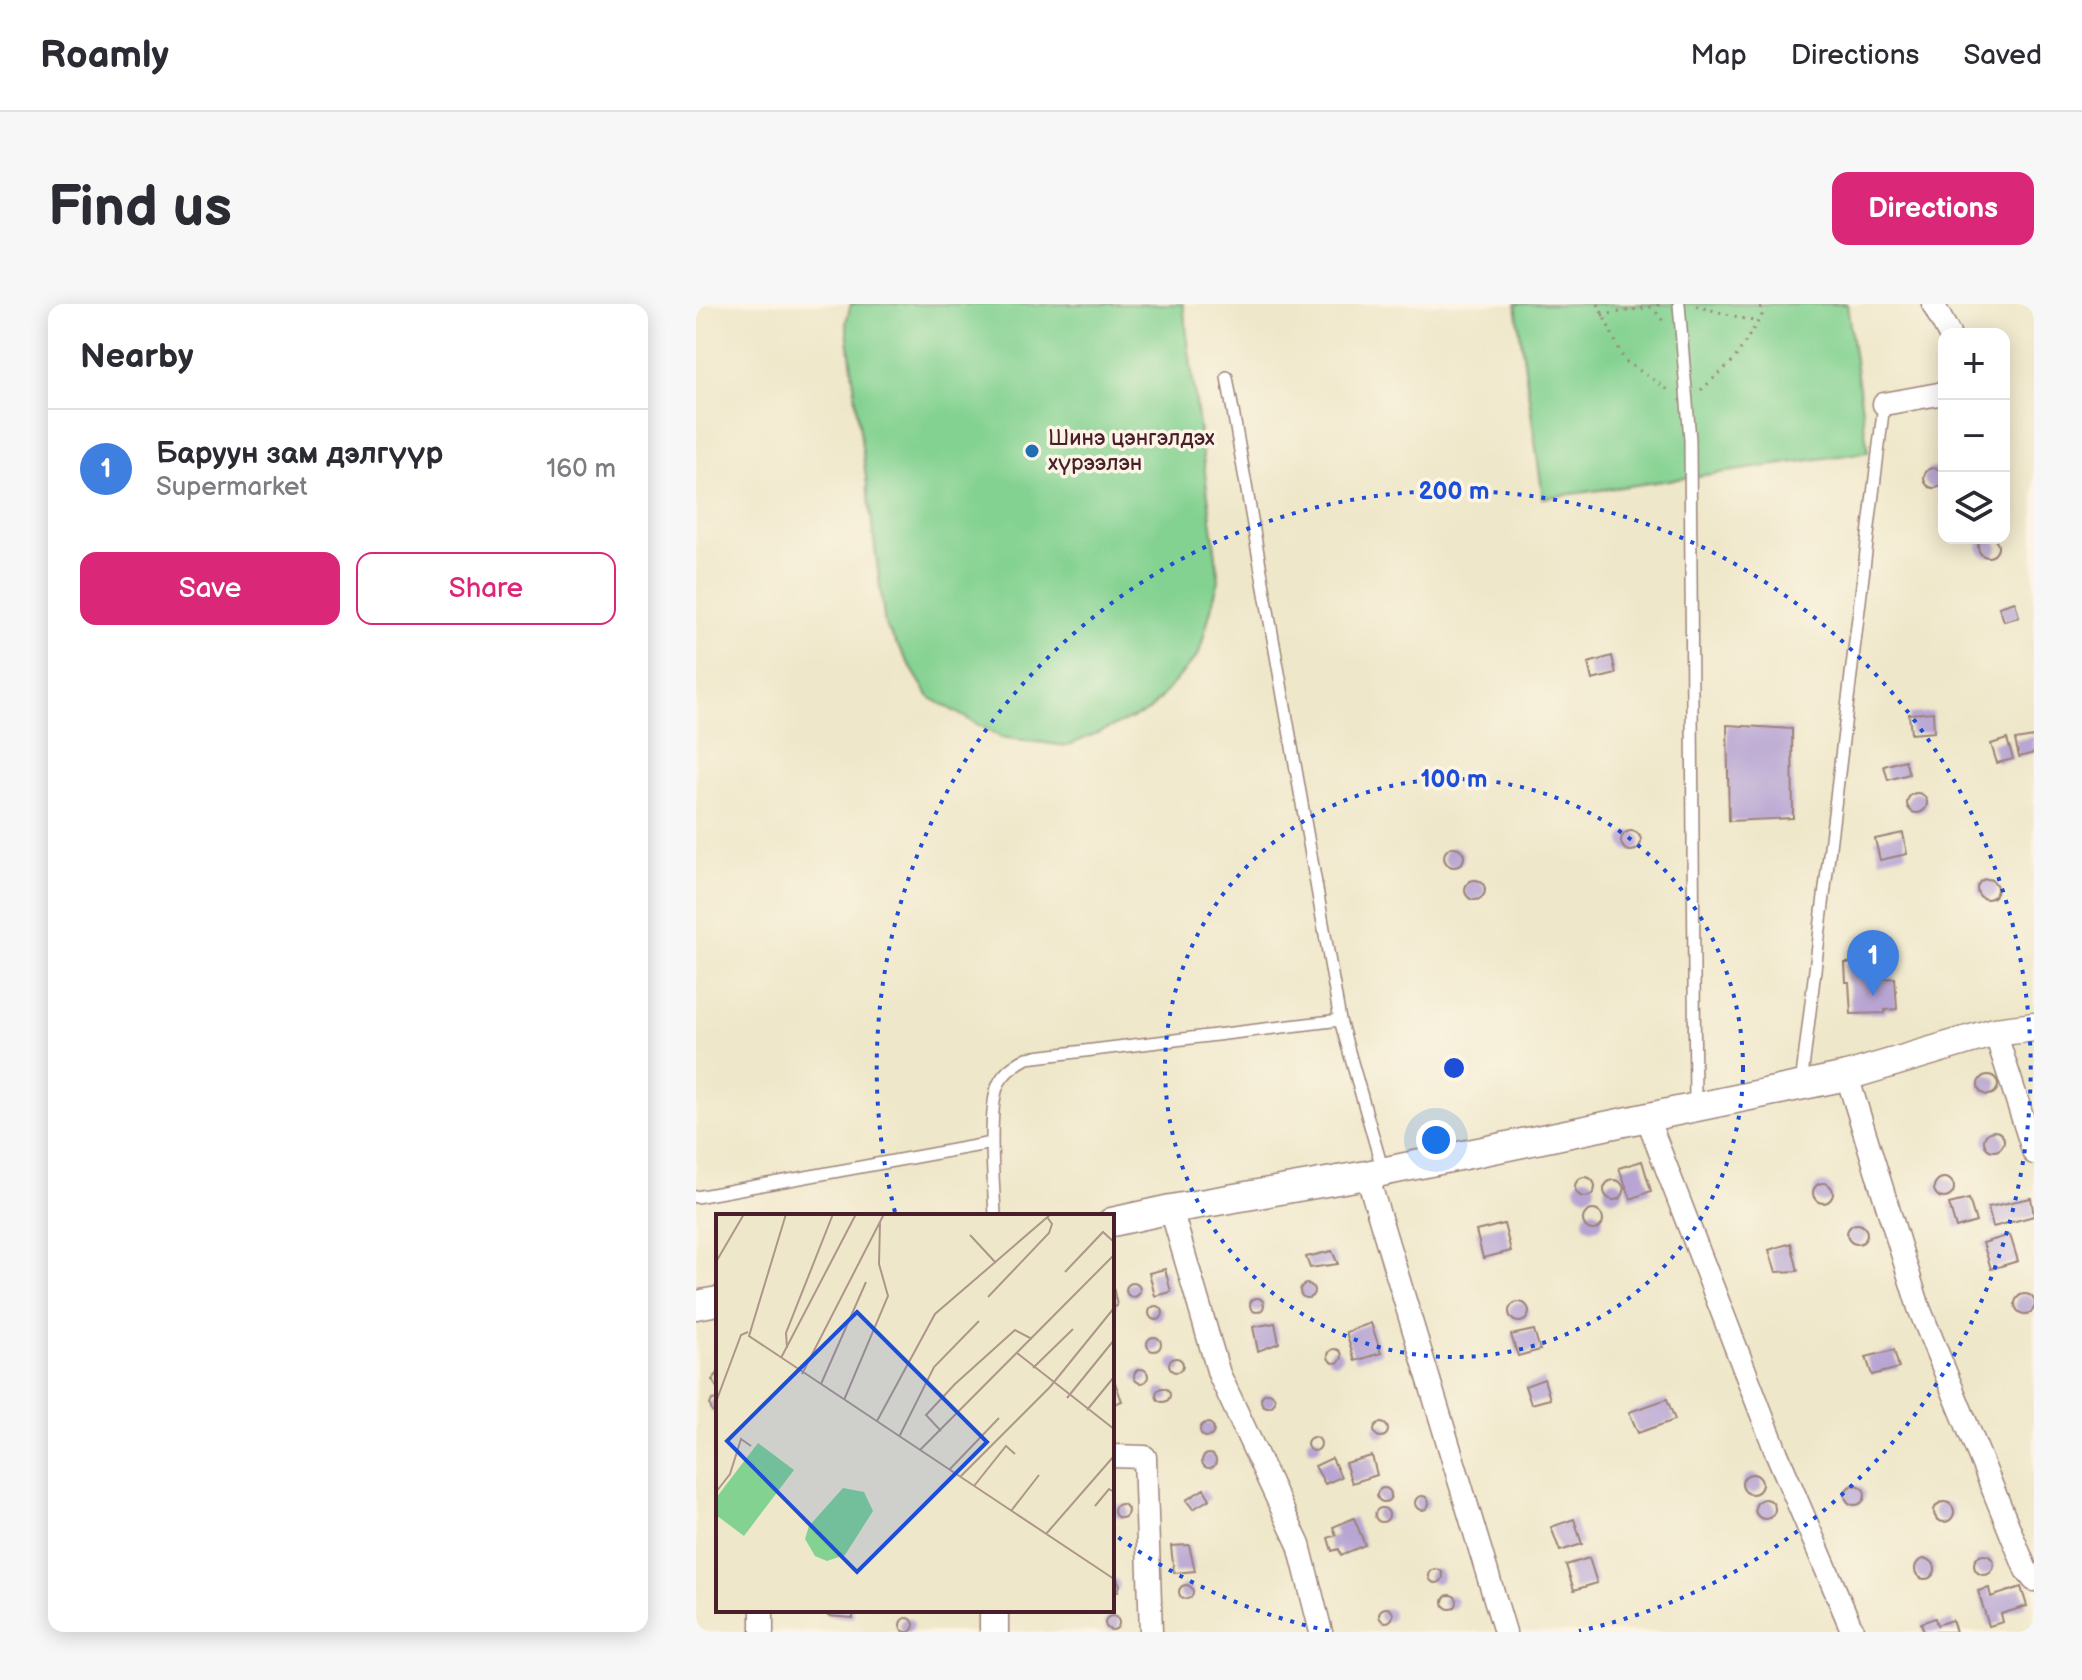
<!DOCTYPE html>
<meta charset="utf-8">
<style>
body{margin:0;font-family:"Balsamiq Sans",sans-serif;background:#f7f7f7;color:#2b2b33}
.controls{position:absolute;right:24px;top:24px;display:grid;overflow:hidden;border-radius:16px;box-shadow:0 4px 20px #0003}
.controls button{width:72px;height:72px;display:grid;place-items:center;padding:0;border:0;border-bottom:2px solid #e1e1e2;background:#fff;color:#2b2b33;font:40px sans-serif}
.you{position:absolute;left:740px;top:836px;width:28px;height:28px;margin:-20px;border:6px solid #fff;border-radius:50%;background:#1a73e8;box-shadow:0 0 0 12px #1a73e833}
.badge{display:grid;place-items:center;width:52px;height:52px;border-radius:50%;background:#db2777;color:#fff;font-size:26px;font-weight:700}
.pin{position:absolute;translate:-50% -66px;filter:drop-shadow(0 2px 4px #0008)}
.pin::after{content:'';position:absolute;top:42px;width:28px;height:24px;background:inherit;clip-path:polygon(0 0,100% 0,50% 100%)}
.list{margin:0;padding:0;list-style:none}
h2{display:flex;justify-content:space-between;align-items:center;height:104px;margin:0;padding:0 32px;font-size:34px}
h2 small{font-size:26px;font-weight:400;color:#7c7c81}
.list li{display:grid;grid-template-columns:52px 1fr auto;gap:24px;align-items:center;box-sizing:border-box;height:120px;padding:0 32px;border-top:2px solid #e1e1e2}
.list b{display:block;font-size:30px;white-space:nowrap}
.list p{margin:0;font-size:26px;white-space:nowrap;color:#7c7c81}
.list em{font-size:26px;font-style:normal;color:#7c7c81}
.actions{display:flex;gap:16px;padding:24px 32px}
.actions a{flex:1;padding:18px 0;border:2px solid #db2777;border-radius:16px;text-align:center;font-size:28px;color:#db2777}
.actions .main{background:#db2777;color:#fff}
.icon{flex:none;width:44px;height:44px;fill:none;stroke:currentColor;stroke-width:2;stroke-linecap:round;stroke-linejoin:round}
.map{position:relative;flex:none;width:1338px;height:1328px;overflow:hidden;border-radius:16px}
header{display:flex;align-items:center;gap:48px;box-sizing:border-box;height:112px;padding:0 40px;background:#fff;border-bottom:2px solid #e1e1e2}
header strong{font-size:38px}
nav{display:flex;gap:44px;margin-inline-start:auto;font-size:28px}
.intro{display:flex;align-items:center;justify-content:space-between;box-sizing:border-box;height:192px;padding:0 48px}
h1{margin:0;font-size:56px}
.button{padding:20px 36px;border-radius:16px;background:#db2777;color:#fff;font-size:28px;font-weight:700}
main{display:flex;gap:48px;padding:0 48px}
aside{flex:1;background:#fff;border-radius:16px;box-shadow:0 4px 20px #0003}
.map>svg:first-child{display:block}
.park{fill:#83d291;stroke:#66785e;stroke-width:2}
.building{fill:#b8a5d3}
.lines{fill:none;stroke-linecap:round;stroke-linejoin:round}
.service-casing{stroke:#9c837a;stroke-width:14}
.minor-casing{stroke:#9c837a;stroke-width:25}
.tertiary-casing{stroke:#9c837a;stroke-width:31}
.path{stroke:#9c837a;stroke-width:3;stroke-dasharray:2 6;stroke-linecap:butt}
.service{stroke:#fff;stroke-width:11}
.minor{stroke:#fff;stroke-width:22}
.tertiary{stroke:#fff;stroke-width:28}
.ring{fill:none;stroke:#1d4ed8;stroke-width:4;stroke-dasharray:4 8}
.poi-dot{fill:#1f6fb2;stroke:#fcf5e5;stroke-width:3}
.labels{text-anchor:middle;dominant-baseline:central;stroke-width:7;stroke-linejoin:round;paint-order:stroke}
.poi-label{font-size:22px;fill:#4a1f2b;stroke:#fcf5e5;text-anchor:start}
.inset-road{fill:none;stroke:#ad978a;stroke-width:2}
.view{fill:#1d4ed8;fill-opacity:0.15;stroke:#1d4ed8;stroke-width:4}
.inset-edge{fill:none;stroke:#4a1f2b;stroke-width:4}
.centre{fill:#1d4ed8;stroke:#fcf5e5;stroke-width:4}
.ring-label{font-size:24px;text-anchor:middle;font-weight:bold;fill:#1d4ed8;stroke:#fcf5e5;stroke-width:7;stroke-linejoin:round;paint-order:stroke}
</style>
<header>
<strong>Roamly</strong>
<nav><a>Map</a><a>Directions</a><a>Saved</a></nav>
</header>
<div class="intro"><h1>Find us</h1><a class="button">Directions</a></div>
<main>
<aside>
<h2>Nearby<small></small></h2>
<ul class="list">
<li><span class="badge" style="background:#3f7fe0">1</span><div><b>Баруун зам дэлгүүр</b><p>Supermarket</p></div><em>160 m</em></li>
</ul>
<div class="actions"><a class="main">Save</a><a>Share</a></div>
</aside>
<div class="map">
<svg width="1338" height="1328" viewBox="0 0 1338 1328">
<rect width="100%" height="100%" fill="#fcf5e5"/>
<filter id="ink" filterUnits="userSpaceOnUse"><feTurbulence type="fractalNoise" baseFrequency=".0125" numOctaves="2"/><feDisplacementMap in="SourceGraphic" scale="16" xChannelSelector="R" yChannelSelector="G"/><feConvolveMatrix kernelMatrix="1 2 1 2 8 2 1 2 1" color-interpolation-filters="sRGB"/></filter>
<filter id="wash" filterUnits="userSpaceOnUse"><feTurbulence type="fractalNoise" baseFrequency=".006" numOctaves="4" result="noise"/><feDisplacementMap in="SourceGraphic" scale="32" xChannelSelector="R" yChannelSelector="G"/><feGaussianBlur stdDeviation="1.8" result="paint"/><feColorMatrix in="noise" values="0 0 0 0 0 0 0 0 0 0 0 0 0 0 0 0 0 1.4 0 .05"/><feComposite in="paint" operator="in"/></filter>
<g filter="url(#wash)">
<rect width="100%" height="100%" fill="#efe7c9"/>
<path class="park" d="M155,0H487L523,276L503,350L453,407L371,442L304,433L233,393L189,321L150,18Z
M820,0H1151L1172,148L847,194Z"/>
<g id="blocks">
<path class="building" d="M1228 174a10 10 0 1 1 20 0a10 10 0 1 1-20 0Z
M1282 243a10 10 0 1 1 20 0a10 10 0 1 1-20 0Z
M1319,298L1323,313L1308,317L1303,303Z
M916,352L920,370L896,376L892,359Z
M1237,408L1238,428L1215,430L1213,410Z
M1031,421L1096,425L1097,514L1033,517Z
M1338,433V449L1323,453L1319,436Z
M1311,435L1317,455L1301,459L1295,440Z
M1209,456L1213,470L1192,476L1188,462Z
M1211 499a10 10 0 1 1 20 0a10 10 0 1 1-20 0Z
M925 537a10 10 0 1 1 20 0a10 10 0 1 1-20 0Z
M1207,529L1211,550L1184,556L1179,535Z
M748 553a10 10 0 1 1 20 0a10 10 0 1 1-20 0Z
M1281 585a10 10 0 1 1 20 0a10 10 0 1 1-20 0Z
M769 586a10 10 0 1 1 20 0a10 10 0 1 1-20 0Z
M1184,658L1185,675L1199,674L1201,705L1189,706V709L1155,710L1153,678H1150L1149,659Z
M1282 781a10 10 0 1 1 20 0a10 10 0 1 1-20 0Z
M1288 837a10 10 0 1 1 20 0a10 10 0 1 1-20 0Z
M946,857L955,887L935,895L923,864Z
M879 883a10 10 0 1 1 20 0a10 10 0 1 1-20 0Z
M1238 884a10 10 0 1 1 20 0a10 10 0 1 1-20 0Z
M908 886a10 10 0 1 1 20 0a10 10 0 1 1-20 0Z
M1117 889a10 10 0 1 1 20 0a10 10 0 1 1-20 0Z
M1335,894L1338,912L1297,923L1292,903Z
M1273,895L1280,918L1260,924L1253,900Z
M887 916a10 10 0 1 1 20 0a10 10 0 1 1-20 0Z
M1151 930a10 10 0 1 1 20 0a10 10 0 1 1-20 0Z
M808,920L815,947L787,954L780,927Z
M1314,931L1322,957L1295,965L1287,939Z
M1095,939L1102,967L1080,968L1073,946Z
M636,947L642,960L614,964L610,953Z
M469,965L475,988L459,992L453,969Z
M430 986a7 7 0 1 1 14 0a7 7 0 1 1-14 0Z
M604 987a7 7 0 1 1 14 0a7 7 0 1 1-14 0Z
M417,983L421,1002L416,1004V984Z
M1319 1000a10 10 0 1 1 20 0a10 10 0 1 1-20 0Z
M554 1001a7 7 0 1 1 14 0a7 7 0 1 1-14 0Z
M813 1008a10 10 0 1 1 20 0a10 10 0 1 1-20 0Z
M453 1009a7 7 0 1 1 14 0a7 7 0 1 1-14 0Z
M579,1019L583,1039L562,1047L557,1023Z
M675,1019L685,1049L659,1057L650,1028Z
M838,1026L844,1046L822,1052L815,1031Z
M451 1040a7 7 0 1 1 14 0a7 7 0 1 1-14 0Z
M632 1052a7 7 0 1 1 14 0a7 7 0 1 1-14 0Z
M1198,1046L1203,1064L1176,1071L1170,1053Z
M473 1061a7 7 0 1 1 14 0a7 7 0 1 1-14 0Z
M438 1072a7 7 0 1 1 14 0a7 7 0 1 1-14 0Z
M22,1069V1085L16,1076Z
M416,1071L426,1097L416,1101Z
M848,1075L854,1095L835,1100L829,1082Z
M460 1091a7 7 0 1 1 14 0a7 7 0 1 1-14 0Z
M565 1096a7 7 0 1 1 14 0a7 7 0 1 1-14 0Z
M22,1095V1109L16,1108L14,1101L16,1096Z
M971,1095L979,1116L942,1129L933,1108Z
M678 1126a7 7 0 1 1 14 0a7 7 0 1 1-14 0Z
M504 1126a7 7 0 1 1 14 0a7 7 0 1 1-14 0Z
M611 1140a7 7 0 1 1 14 0a7 7 0 1 1-14 0Z
M506 1157a7 7 0 1 1 14 0a7 7 0 1 1-14 0Z
M676,1152L681,1171L656,1179L649,1159Z
M636,1154L645,1173L629,1180L619,1162Z
M1046 1180a10 10 0 1 1 20 0a10 10 0 1 1-20 0Z
M1149 1191a10 10 0 1 1 20 0a10 10 0 1 1-20 0Z
M681 1191a7 7 0 1 1 14 0a7 7 0 1 1-14 0Z
M508,1185L514,1195L497,1205L490,1196Z
M719 1199a7 7 0 1 1 14 0a7 7 0 1 1-14 0Z
M1059 1205a10 10 0 1 1 20 0a10 10 0 1 1-20 0Z
M1238 1208a10 10 0 1 1 20 0a10 10 0 1 1-20 0Z
M418 1207a7 7 0 1 1 14 0a7 7 0 1 1-14 0Z
M679 1211a7 7 0 1 1 14 0a7 7 0 1 1-14 0Z
M658,1214L669,1241L645,1251L643,1245L636,1247L632,1234L640,1231L637,1223Z
M878,1215L886,1240L864,1247L855,1223Z
M493,1241L499,1267L478,1269L475,1242Z
M1278 1261a10 10 0 1 1 20 0a10 10 0 1 1-20 0Z
M893,1254L901,1279L878,1286L870,1261Z
M1219 1265a10 10 0 1 1 20 0a10 10 0 1 1-20 0Z
M733 1272a7 7 0 1 1 14 0a7 7 0 1 1-14 0Z
M416,1274L421,1275L424,1281L422,1287L416,1289Z
M483 1288a7 7 0 1 1 14 0a7 7 0 1 1-14 0Z
M1325,1283L1331,1302L1305,1310L1307,1318L1293,1322L1282,1287L1293,1284L1295,1293Z
M747 1298a7 7 0 1 1 14 0a7 7 0 1 1-14 0Z
M683 1311a7 7 0 1 1 14 0a7 7 0 1 1-14 0Z
M133,1306H158L157,1314L132,1312Z
M409 1319a7 7 0 1 1 14 0a7 7 0 1 1-14 0Z
M204 1321a7 7 0 1 1 14 0a7 7 0 1 1-14 0Z
M1239,1314L1241,1321L1256,1316L1260,1328H1228L1225,1319Z"/>
</g>
</g>
<g filter="url(#ink)">
<use href="#blocks" fill-opacity="0" stroke="#9c837a" stroke-width="2"/>
<g class="lines">
<g class="service-casing">
<path id="service" d="M983,0L994,136L999,802
M531,73L644,716L687,867
M1105,781L1188,100
M0,893L296,839
M299,912C298,883 291,802 303,779C309,767 320,760 331,754L644,716"/>
</g>
<g class="minor-casing">
<path id="minor" d="M1237,0L1253,30
M1188,100L1248,89
M1299,728L1338,849
M1151,772L1223,1004L1319,1239L1330,1266L1338,1276
M950,811L1081,1150L1157,1328
M671,871L809,1328
M475,905L523,1070L603,1241L625,1328
M416,1152L449,1153L455,1328
M66,1328V1306"/>
</g>
<g class="tertiary-casing">
<path id="tertiary" d="M416,918L475,905L671,871L1151,772L1299,728L1338,723
M0,1001L22,997
M298,1306V1328"/>
</g>
<path class="path" d="M902,0L928,56L974,87
M962,0L961,9L969,20
M1000,2L1061,18
M906,11L961,2
M1005,86L1038,56L1066,11L1064,0"/>
<use href="#service" class="service"/>
<use href="#minor" class="minor"/>
<use href="#tertiary" class="tertiary"/>
</g>
</g>
<g class="ring">
<circle cx="758" cy="764" r="289"/>
<path d="M633 1327A577 577 0 0 1 419 1231M199 908A577 577 0 1 1 883 1327"/>
</g>
<circle class="poi-dot" cx="336" cy="147" r="8"/>
<g class="labels">
<g class="poi-label">
<text x="352" y="134">Шинэ цэнгэлдэх<tspan x="352" dy="25">хүрээлэн</tspan></text>
</g>
</g>
<g transform="translate(20 910)">
<rect width="398" height="398" fill="#efe7c9"/>
<path d="M42,229L78,256L28,322L0,301V284ZM127,274L148,278L157,297L129,341L111,347L99,342L89,325L93,312Z" fill="#83d291"/>
<path class="inset-road" d="M70,0L33,122L398,365M254,21L280,49M0,48L28,0M349,58L387,18L398,28M272,83L333,19L336,10L331,3M71,134L70,119L117,0M301,139L398,215M65,144L140,0M317,154L357,115M86,160L168,0M105,170L150,68M351,184L398,126M128,186L172,82L163,50L164,8M0,188L25,121L32,118M371,196L398,163M161,207L219,100L335,0M225,217L210,201L239,170L299,116L316,125M183,223L218,153L263,107M204,236L398,41M233,256L283,204M244,263L334,173L398,94M258,272L290,232L299,240M0,278L14,260L25,225L35,232M379,292L393,275L398,278M295,297L323,261M330,320L398,242"/>
<path class="view" d="M141,98L271,228L141,358L11,227Z"/>
<rect width="398" height="398" class="inset-edge"/>
</g>
<circle cx="758" cy="764" r="12" class="centre"/>
<g class="ring-label">
<text x="758" y="195">200 m</text>
<text x="758" y="483">100 m</text>
</g>
</svg>
<div class="controls">
<button>+</button>
<button>−</button>
<button><svg class="icon" aria-label="layers" viewBox="0 0 24 24"><path d="M12 4l9 5-9 5-9-5zM3 14l9 5 9-5"/></svg></button>
</div>
<div class="you"></div>
<div class="pin badge" style="left:1177px;top:692px;background:#3f7fe0">1</div>
</div>
</main>
